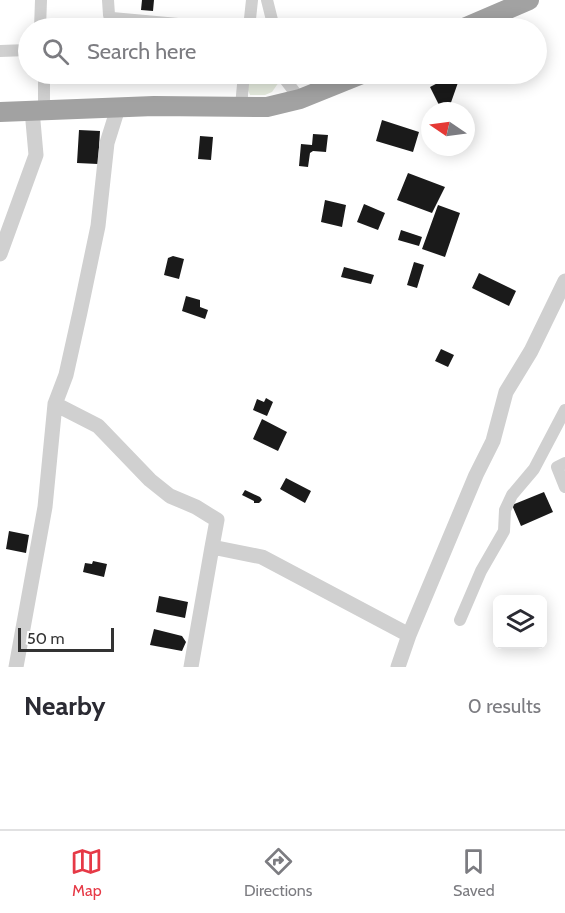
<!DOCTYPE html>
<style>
body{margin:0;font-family:Cabin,sans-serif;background:#f2f2f3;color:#2b2b33}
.controls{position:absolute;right:18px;bottom:18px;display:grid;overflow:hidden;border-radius:9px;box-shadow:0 3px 15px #0003}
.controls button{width:54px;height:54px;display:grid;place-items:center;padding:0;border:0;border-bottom:2px solid #e1e1e2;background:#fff;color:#2b2b33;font:30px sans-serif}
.compass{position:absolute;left:421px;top:102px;width:54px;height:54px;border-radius:50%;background:#fff;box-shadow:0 3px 15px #0003;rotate:283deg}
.scale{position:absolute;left:18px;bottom:15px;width:96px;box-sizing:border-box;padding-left:6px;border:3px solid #333;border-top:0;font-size:16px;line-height:21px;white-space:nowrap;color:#333;-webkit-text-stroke:4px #fff;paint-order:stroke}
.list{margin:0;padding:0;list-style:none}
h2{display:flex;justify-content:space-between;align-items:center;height:78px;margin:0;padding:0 24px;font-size:26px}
h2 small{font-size:20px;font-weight:400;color:#7c7c81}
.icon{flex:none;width:33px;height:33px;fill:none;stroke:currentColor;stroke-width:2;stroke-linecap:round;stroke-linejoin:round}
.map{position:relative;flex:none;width:565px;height:667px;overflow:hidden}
.search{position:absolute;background:#fff;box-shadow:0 3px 15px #0003;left:18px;right:18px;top:18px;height:66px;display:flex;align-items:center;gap:15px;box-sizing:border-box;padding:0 21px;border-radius:33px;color:#7c7c81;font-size:22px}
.sheet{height:162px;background:#fff}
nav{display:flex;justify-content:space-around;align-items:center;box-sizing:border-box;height:84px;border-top:2px solid #e1e1e2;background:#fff;font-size:16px;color:#7c7c81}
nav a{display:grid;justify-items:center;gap:3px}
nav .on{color:#e63946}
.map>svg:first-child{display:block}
.green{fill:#e6ecdf}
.building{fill:#1a1a1a}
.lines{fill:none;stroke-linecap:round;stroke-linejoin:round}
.minor{stroke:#d0d0d0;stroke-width:12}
.tertiary{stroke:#d0d0d0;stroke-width:15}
.trunk{stroke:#a2a2a2;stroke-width:20}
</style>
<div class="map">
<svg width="565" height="667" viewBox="0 0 565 667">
<rect width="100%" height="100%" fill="#fff"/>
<path class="green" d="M246,74H277L279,82L272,92L265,95H250L246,85Z"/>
<path class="building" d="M142,0H154L153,11L141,10Z
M94,74H114L97,78L94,77Z
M455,74H461L448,111H442L430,87Z
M382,120L419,132L413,152L376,141Z
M79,130L100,131L98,164L77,163Z
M313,134L328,135L326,152L313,151L310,153L308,167L299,166L301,144L312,145Z
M200,136L213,137L211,160L198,159Z
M408,173L445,187L432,213L397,200Z
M325,200L346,205L342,227L321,222Z
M364,204L385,213L378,230L357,222Z
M438,205L460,213L445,257L422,249Z
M401,230L422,237L419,246L398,240Z
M173,256L184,259L179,279L164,275L168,258Z
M414,262L424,265L417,288L407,285Z
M344,267L374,275L371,284L341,277Z
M479,273L516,291L509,306L472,288Z
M186,296L200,300V307L208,310L205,319L182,311Z
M441,349L454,355L448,367L435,361Z
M266,398L273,402L267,416L253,410L257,399L264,402Z
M262,419L287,432L278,451L253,439Z
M286,478L311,491L305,503L280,489Z
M245,490L260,497L262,500L259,503H254V501L242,495Z
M544,492L553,512L521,526L512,505Z
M9,531L29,535L26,553L6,549Z
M93,561L107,564L104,577L83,572L85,563L92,564Z
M159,596L188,602L185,618L156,612Z
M154,629L182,636L186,642L182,651L150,645Z"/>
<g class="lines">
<path class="minor" d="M108,0L109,15L112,18L222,28
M267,0L274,28
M40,28L41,0
M249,28L252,0
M0,51L28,50
M44,74V110
M283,74L284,78L300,99
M241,106L244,74
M565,463L557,467L565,487
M460,620L481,571L504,531L505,510L512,495L534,469L565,410"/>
<path class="tertiary" d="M0,254L36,155L32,110
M55,404L66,375L80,312L98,226L107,143L118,108
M409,635L476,475L493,441L506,392L531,351L565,281
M16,667L45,507L55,404L98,426L150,480L170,496L196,507L217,520L212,547
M191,667L212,547L262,557L409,635L398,667"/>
<path class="trunk" d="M464,28L529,0
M0,112L154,106L267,107L300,99L362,74"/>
</g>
</svg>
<div class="controls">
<button><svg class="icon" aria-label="layers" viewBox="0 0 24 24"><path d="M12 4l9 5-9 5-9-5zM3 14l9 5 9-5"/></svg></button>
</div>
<svg class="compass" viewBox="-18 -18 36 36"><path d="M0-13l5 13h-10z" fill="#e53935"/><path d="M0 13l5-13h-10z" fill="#7c7c81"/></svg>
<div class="scale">50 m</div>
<div class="search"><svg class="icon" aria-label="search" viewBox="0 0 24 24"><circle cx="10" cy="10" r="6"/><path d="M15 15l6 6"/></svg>Search here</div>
</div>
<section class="sheet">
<h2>Nearby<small>0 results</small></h2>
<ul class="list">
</ul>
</section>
<nav>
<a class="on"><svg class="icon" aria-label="map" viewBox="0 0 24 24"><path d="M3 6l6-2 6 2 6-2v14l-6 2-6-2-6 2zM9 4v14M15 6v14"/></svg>Map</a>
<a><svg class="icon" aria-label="directions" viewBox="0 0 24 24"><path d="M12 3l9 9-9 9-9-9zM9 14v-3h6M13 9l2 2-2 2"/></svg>Directions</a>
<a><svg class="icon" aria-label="saved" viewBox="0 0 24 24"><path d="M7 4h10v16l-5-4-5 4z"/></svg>Saved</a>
</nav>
